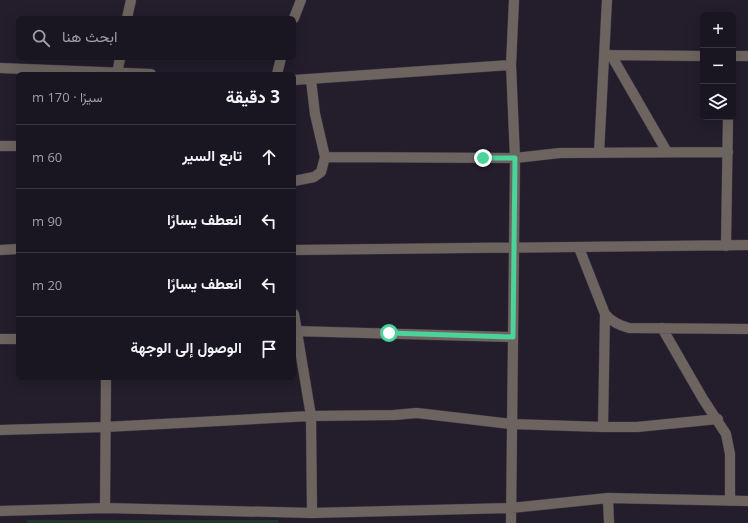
<!DOCTYPE html>
<html lang="ar">
<meta charset="utf-8">
<style>
body{margin:0;font-family:"Open Sans",Vazirmatn,sans-serif;background:#231f2a;color:#f1f3f6;direction:rtl}
.controls{position:absolute;right:12px;top:12px;display:grid;overflow:hidden;border-radius:6px;box-shadow:0 4px 16px #0002}
.controls button{width:36px;height:36px;display:grid;place-items:center;padding:0;border:0;border-bottom:1px solid #38353f;background:#1a1621;color:#f1f3f6;font:20px sans-serif}
.stop{position:absolute;width:12px;height:12px;margin:-9px;border:3px solid #4cd39a;border-radius:50%;background:#fff}
.stop.end{background:#4cd39a;border-color:#fff;box-shadow:0 1px 4px #0008}
.list{margin:0;padding:0;list-style:none}
h2{display:flex;justify-content:space-between;align-items:center;height:52px;margin:0;padding:0 16px;font-size:17px}
h2 small{font-size:13px;font-weight:400;color:#9f9fa5}
.list li{display:grid;grid-template-columns:26px 1fr auto;gap:12px;align-items:center;box-sizing:border-box;height:64px;padding:0 16px;border-top:1px solid #38353f}
.list b{display:block;font-size:15px;white-space:nowrap}
.list em{font-size:13px;font-style:normal;color:#9f9fa5}
.icon{flex:none;width:22px;height:22px;fill:none;stroke:currentColor;stroke-width:2;stroke-linecap:round;stroke-linejoin:round}
.map{position:relative;flex:none;width:748px;height:523px;overflow:hidden;direction:ltr}
.search{position:absolute;background:#1a1621;box-shadow:0 4px 16px #0002;left:16px;top:16px;width:280px;height:44px;display:flex;align-items:center;gap:10px;box-sizing:border-box;padding:0 14px;border-radius:6px;color:#9f9fa5;font-size:15px}
.panel{position:absolute;background:#1a1621;box-shadow:0 4px 16px #0002;left:16px;top:72px;width:280px;height:308px;border-radius:6px;direction:rtl}
.map>svg:first-child{display:block}
.green{fill:#22362b}
.lines{fill:none;stroke-linecap:round;stroke-linejoin:round}
.minor-casing{stroke:#3c3745;stroke-width:11}
.minor{stroke:#6d6460;stroke-width:10}
.route{stroke:#4cd39a;stroke-width:5}
</style>
<div class="map">
<svg width="748" height="523" viewBox="0 0 748 523">
<rect width="100%" height="100%" fill="#231d2c"/>
<path class="green" d="M27,520H278V523H27Z"/>
<g class="lines">
<g class="minor-casing">
<path id="minor" d="M127,18L131,0
M294,18L301,0
M607,55L703,56
M611,55L667,152
M733,56H748
M0,68L151,74
M117,74L120,58
M277,74L281,58
M294,80L511,65
M0,146H18
M599,153L607,0
M325,157L515,158L560,153L728,152
M294,181L314,177L321,172L325,157L315,114L311,80
M726,246L728,117
M579,248L605,314C612,322 619,325 629,328L748,329
M0,250L18,249
M294,250L748,245
M294,314L311,416L312,513
M662,328L703,399L726,434L730,454V501
M294,331L513,337
M0,339H18
M603,427L605,314
M0,430L105,427L311,416L394,415L417,413L511,424L603,427H637L718,419
M608,498L609,523
M105,508L106,378
M0,511L105,508L312,513L511,508L608,498L748,501
M511,523L515,158L511,65L514,0"/>
</g>
<use href="#minor" class="minor"/>
</g>
<g class="lines">
<path class="route" d="M389,333L513,337L515,158H483"/>
</g>
</svg>
<div class="controls">
<button>+</button>
<button>−</button>
<button><svg class="icon" aria-label="layers" viewBox="0 0 24 24"><path d="M12 4l9 5-9 5-9-5zM3 14l9 5 9-5"/></svg></button>
</div>
<div class="stop" style="left:389px;top:333px"></div>
<div class="stop end" style="left:483px;top:158px"></div>
<div class="search"><svg class="icon" aria-label="search" viewBox="0 0 24 24"><circle cx="10" cy="10" r="6"/><path d="M15 15l6 6"/></svg>ابحث هنا</div>
<section class="panel">
<h2>3 دقيقة<small>سيرًا · 170 m</small></h2>
<ul class="list">
<li><svg class="icon" aria-label="ahead" viewBox="0 0 24 24"><path d="M12 20V5M6 11l6-6 6 6"/></svg><div><b>تابع السير</b></div><em>60 m</em></li>
<li><svg class="icon" aria-label="left" viewBox="0 0 24 24"><path d="M17 20v-9H6M10 6l-5 5 5 5"/></svg><div><b>انعطف يسارًا</b></div><em>90 m</em></li>
<li><svg class="icon" aria-label="left" viewBox="0 0 24 24"><path d="M17 20v-9H6M10 6l-5 5 5 5"/></svg><div><b>انعطف يسارًا</b></div><em>20 m</em></li>
<li><svg class="icon" aria-label="arrive" viewBox="0 0 24 24"><path d="M6 21V4h12l-3 4 3 4H6"/></svg><div><b>الوصول إلى الوجهة</b></div></li>
</ul>
</section>
</div>
